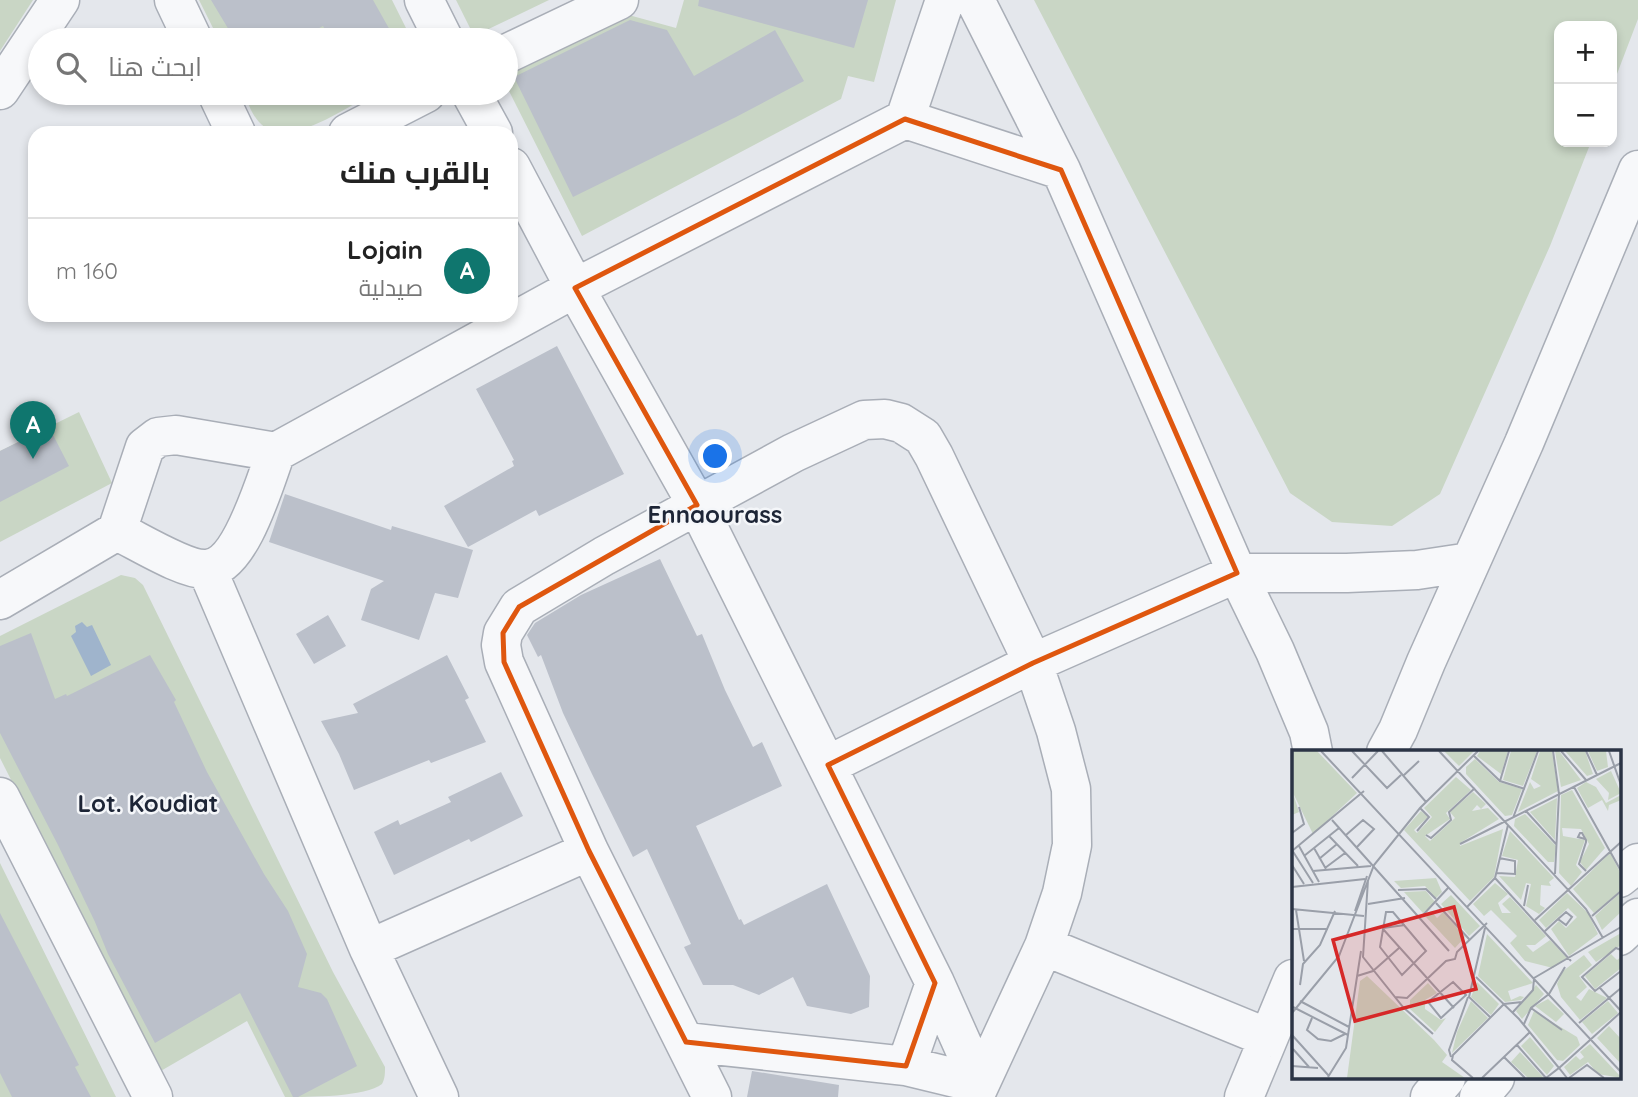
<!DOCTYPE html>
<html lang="ar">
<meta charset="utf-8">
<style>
body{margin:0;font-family:Quicksand,Cairo,sans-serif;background:#f2f2f2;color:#222;direction:rtl}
.controls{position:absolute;right:21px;top:21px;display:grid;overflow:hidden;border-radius:14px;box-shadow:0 4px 10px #0003}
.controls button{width:63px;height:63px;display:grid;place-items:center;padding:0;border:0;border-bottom:2px solid #e0e0e0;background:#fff;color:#222;font:35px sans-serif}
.you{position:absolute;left:716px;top:457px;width:24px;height:24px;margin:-18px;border:5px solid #fff;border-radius:50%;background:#1a73e8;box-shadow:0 0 0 10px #1a73e833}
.badge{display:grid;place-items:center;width:46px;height:46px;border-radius:50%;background:#0f766e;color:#fff;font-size:23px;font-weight:700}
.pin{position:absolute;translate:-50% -58px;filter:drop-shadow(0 2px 4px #0008)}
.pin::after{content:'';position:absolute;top:37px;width:24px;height:21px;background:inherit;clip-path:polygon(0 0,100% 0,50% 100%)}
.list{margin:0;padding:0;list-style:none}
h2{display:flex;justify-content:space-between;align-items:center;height:91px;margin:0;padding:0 28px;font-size:30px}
h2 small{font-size:23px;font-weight:400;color:#767676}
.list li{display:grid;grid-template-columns:46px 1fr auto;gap:21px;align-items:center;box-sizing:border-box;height:105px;padding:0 28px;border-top:2px solid #e0e0e0}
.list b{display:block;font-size:26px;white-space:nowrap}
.list p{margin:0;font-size:23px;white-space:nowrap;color:#767676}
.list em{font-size:23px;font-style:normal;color:#767676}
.icon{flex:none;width:38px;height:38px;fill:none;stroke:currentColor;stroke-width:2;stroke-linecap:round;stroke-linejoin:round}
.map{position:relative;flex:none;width:1638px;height:1097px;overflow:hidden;direction:ltr}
.search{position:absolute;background:#fff;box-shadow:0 4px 10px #0003;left:28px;top:28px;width:490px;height:77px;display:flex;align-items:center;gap:18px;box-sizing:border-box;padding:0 24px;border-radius:38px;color:#767676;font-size:26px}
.panel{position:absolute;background:#fff;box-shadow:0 4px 10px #0003;left:28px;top:126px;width:490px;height:196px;border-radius:21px;direction:rtl}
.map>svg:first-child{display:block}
.green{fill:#c9d6c5}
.water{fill:#9fb4cc}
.building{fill:#bbc0ca}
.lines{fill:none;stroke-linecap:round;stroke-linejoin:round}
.minor-casing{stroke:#a9aeb7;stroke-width:41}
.minor{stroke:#f7f8fa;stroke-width:38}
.marked{fill:none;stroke:#df570f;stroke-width:5;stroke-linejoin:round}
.labels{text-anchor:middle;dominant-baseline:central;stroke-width:5;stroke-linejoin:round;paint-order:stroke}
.quarter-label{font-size:24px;font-weight:bold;fill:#1d2536;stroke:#f4f6f9}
.inset-road{fill:none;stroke:#9a9fa9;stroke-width:2}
.view{fill:#d62828;fill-opacity:0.15;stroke:#d62828;stroke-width:3.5}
.inset-edge{fill:none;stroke:#2b3445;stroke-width:3.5}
</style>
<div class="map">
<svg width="1638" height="1097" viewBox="0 0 1638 1097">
<rect width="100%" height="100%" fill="#e4e7ec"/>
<path class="green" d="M0,0H33L0,51Z
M199,0H392L412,40H219Z
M456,0H549L474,36Z
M684,0H896L874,82L848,76L841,99L582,236L506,85V75L625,14L676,28Z
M1034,0H1638V19L1612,87V26H1559V142H1591L1550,246L1440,494L1392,526L1332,522L1290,493Z
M243,93H374C346,107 286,152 259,122C252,115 248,102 243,93Z
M79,412L112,483L0,542V451Z
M121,575L135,578L143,585L333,972L385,1067C385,1073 385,1079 382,1084C366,1097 309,1097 285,1097L247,1021L159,1072L0,758V636Z
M0,863L116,1097H0Z"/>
<path class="water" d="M82,622L87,627L92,625L111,665L91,676L71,636L76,632L75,626Z"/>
<path class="building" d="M211,0H373L391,32L376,40H331L323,26L296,40H235Z
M699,0H868L854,48L698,6Z
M630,20L667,30L694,76L775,30L804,81L736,117L573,197L514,77Z
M557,346L624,474L539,516L536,510L468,547L444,506L514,466L512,461L514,460L476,389Z
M49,427L69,466L0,502V451Z
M285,494L391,530L392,526L473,550L458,598L435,593L419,640L361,620L371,589L384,581L269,542Z
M660,559L697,636L702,634L725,690L753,747L762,742L782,786L696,826L739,920L741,919L744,925L827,884L870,976L869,1007L851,1014L807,1006L793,977L759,995L733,985H703L684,947L691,944L647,849L633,857L592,774L563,713L541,655L538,657L527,635L535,623L581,595Z
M328,615L346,646L314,664L296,634Z
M31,633L55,699L66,694L67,696L150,655L176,700L174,702L207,772L264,874L288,911L307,954L298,987L321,993L327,999L357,1066L298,1097H293L240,993L155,1043L108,954L95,922L58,845L0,733V646Z
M447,655L469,698L465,700L486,742L431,763L429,760L354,790L339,754L321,721L358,713L353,704Z
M501,772L523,816L471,842L469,839L394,875L374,832L398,820L400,825L451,802L448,797Z
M0,913L79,1065L75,1067L91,1097H12L0,1073Z
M752,1071L839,1085L838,1097H747Z"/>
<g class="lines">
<g class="minor-casing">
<path id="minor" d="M174,0L193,40
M424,0L444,40
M975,0L1061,170L1237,573L1275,651L1309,732L1313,752
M506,54L619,0
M0,90L60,0
M217,93L236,133
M471,93L493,133
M905,119L945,0
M348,133L426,93
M511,167L575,288L697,505L935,983L980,1084
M117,531C138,541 186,571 207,569C242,566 265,480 276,452
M207,569L369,949L439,1097
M0,600L117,531L145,447L158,437L176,435L276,452L575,288L905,119L1061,170
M1386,752L1398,730L1426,662L1524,443L1638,170
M828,765L1033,663L1237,573H1347L1417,570L1470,562
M0,797L153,1097
M1619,878L1638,863
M1619,936L1638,918
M1044,946L1268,1038
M369,949L589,851
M686,1042L906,1066L980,1084
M906,1066L935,983
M712,1097L589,851L504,662L501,645L503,633L519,607L604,556L793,453L864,420L885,419L901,423L923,437L934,456L1033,663L1056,731L1071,789L1072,845L1062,893L1044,946L974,1097
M1244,1097L1293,979
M1430,1097L1446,1078
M1479,1097L1495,1078"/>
</g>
<use href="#minor" class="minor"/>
</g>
<path class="marked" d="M905,119L1061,170L1237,573L1033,663L828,765L935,983L906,1066L686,1042L589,851L504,662L503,633L519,607L697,505L575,288Z"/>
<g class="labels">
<g class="quarter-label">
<text x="715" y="514">Ennaourass</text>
<text x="148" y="803">Lot. Koudiat</text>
</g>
</g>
<g transform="translate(1292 750)">
<rect width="329" height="329" fill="#e4e7ec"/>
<path d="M0,1H25L65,43L21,84L1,43L7,62L0,65ZM152,1H182L167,16ZM188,1H216L209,24L185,6ZM219,1H245L231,36L211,30ZM248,1H260L266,41L226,62L238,32L242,39L249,36L239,29ZM263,1H267L289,30L269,37ZM273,1H293L301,24L295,26ZM296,1H314L316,17L305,21ZM183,9L207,32L230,39L220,65L213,66L174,24V17ZM319,21L329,43L316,50L317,43L304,29ZM164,27L179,40L154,63L158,69L133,86L138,91L163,68L158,62L181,42L194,54L189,59L185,55L180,61L196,58L207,69L168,93V96L211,79L202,127L178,151L112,80L129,61L136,67L122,80L125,83L140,67L132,58ZM294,32L304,37L314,53L329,45V50L317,55L316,61L310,50L296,58L285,38ZM280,40L313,98L294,120L288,112L297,94L289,79L270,78L271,86L293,90L284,115L290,122L279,136L267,123L269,45ZM265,48L263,90L238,62ZM233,64L264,96L262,112H256L222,76L223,69ZM218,81L262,128L257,132L259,136L249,135L248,155L253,158L247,164L234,156L239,134L234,133L229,150L207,126L223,127L226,110L210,106ZM318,103L329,124V140L302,163L281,139ZM144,128L150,142L144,148L133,136L109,138L102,131ZM203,133L216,144L206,153L210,163H219L210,154L218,147L254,186L243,195H234L241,202L258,190L275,208L261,218L233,211L218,193L225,186L199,160L192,166L181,154ZM134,141L143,152L131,163L112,142ZM329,142V162L310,180L303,166ZM275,143L296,163L306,184L277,206L259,179L267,171L274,178L285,167L276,158L254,178L247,170ZM159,145L188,176L177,186L149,154ZM139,161L145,168L151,162L173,187L163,198L134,167ZM329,183V195L304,212L296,202ZM195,184L241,233L216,241L219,250L228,246L232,247L229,250L213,252L186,226ZM319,204L325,210L329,207V218L303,239L293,226ZM292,205L300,215L287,226L295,237L284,247L289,251L297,239L315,248L288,270L269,247L265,234L271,221ZM75,226L142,290L155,305L150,312L173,328H55L68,231ZM185,232L207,254L199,265L179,247ZM136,233L145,243L133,250V259L149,270L154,268L143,282L118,259V250ZM244,235L252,244L230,269L224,261ZM256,249L272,264L264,272L243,256ZM179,251L196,268L160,303L165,282ZM316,251L326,263L300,284L290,272ZM242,261L285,287L288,295L271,311L265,310L236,275ZM317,276L329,289V314L305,288ZM238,287L262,316L255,325L229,296ZM298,294L329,327V328L306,324L296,312L278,325L272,317L284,306L288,310L292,307L288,302ZM228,302L252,328H236L219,312Z" fill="#c9d6c5"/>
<path class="inset-road" d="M29,1L329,322M60,1L95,38L109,25M90,1L134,52M147,1L294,159L311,188M261,1L267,44L263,124M269,1L294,30M294,1L305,25M317,1L329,35M181,5L208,31L233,39M111,26L127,11M60,28L86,1M208,31L217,1M282,37L329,121M234,61L264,94M221,68L246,1M40,70L157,201M125,81L137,67L128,58M0,83L12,74L7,57M54,85L71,70L82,79L65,97M134,85L139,88L159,70L157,62L183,38M37,86L66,116M293,89L286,87L288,83H290L294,90V92L287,114L294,121M168,94L329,13M7,96L27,132M22,98L34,119M0,100L21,133M0,101L72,41M12,106L47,78M27,109L45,94M0,115L12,134M33,118L53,103M21,121L79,116M205,123L223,124V111L207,108M203,128L279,211M76,130L71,207L111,257L141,284M0,137L73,129M106,140L134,139L144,149M144,153L177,189M76,154L113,148M232,156L236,135M175,157L203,128L216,75M0,159L72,166M4,160L12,211M63,161L75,126M94,162H101L134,201L110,225L88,197ZM130,166L156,138M300,166L329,141M243,170L329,92M91,178L113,175M193,178L177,247L198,267M0,179H36M91,179L162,258M253,181L266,169L274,162L280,167L274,175L266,169M329,200L324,198L290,227L303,241L329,221M65,226L81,221L107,198M184,227L227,269L267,318L329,262M242,228L329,177M161,232L174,245L149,268L136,252ZM8,235L11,214L28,195L43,161M308,238L329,261M257,244L273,217M103,247L115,248L154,211L163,209L165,202L195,173M8,251L57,277M1,257L56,285M239,258L270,280M221,262L241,240L242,229M0,263L47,206L82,115L128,58L186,1M20,268L15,280L26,289L39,291L53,284M287,273L329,238M232,274L239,258L257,244M0,285L37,326M225,295L254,328M1,299L17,317M159,307L157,300L176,247M212,307L233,328M0,316L26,318M36,327L54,298L69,201M181,328L160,310L161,305L212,254L230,252M190,328L238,282M254,328L267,318L275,328M277,328L295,315L312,328"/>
<path class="view" d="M162,157L184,239L63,271L41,190Z"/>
<rect width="329" height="329" class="inset-edge"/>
</g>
</svg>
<div class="controls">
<button>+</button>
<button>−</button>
</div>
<div class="you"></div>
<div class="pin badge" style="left:33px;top:459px">A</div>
<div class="search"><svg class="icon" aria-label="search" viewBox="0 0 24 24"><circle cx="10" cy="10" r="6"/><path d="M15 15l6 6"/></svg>ابحث هنا</div>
<section class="panel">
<h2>بالقرب منك<small></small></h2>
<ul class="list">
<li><span class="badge">A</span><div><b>Lojain</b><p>صيدلية</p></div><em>160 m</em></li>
</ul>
</section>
</div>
